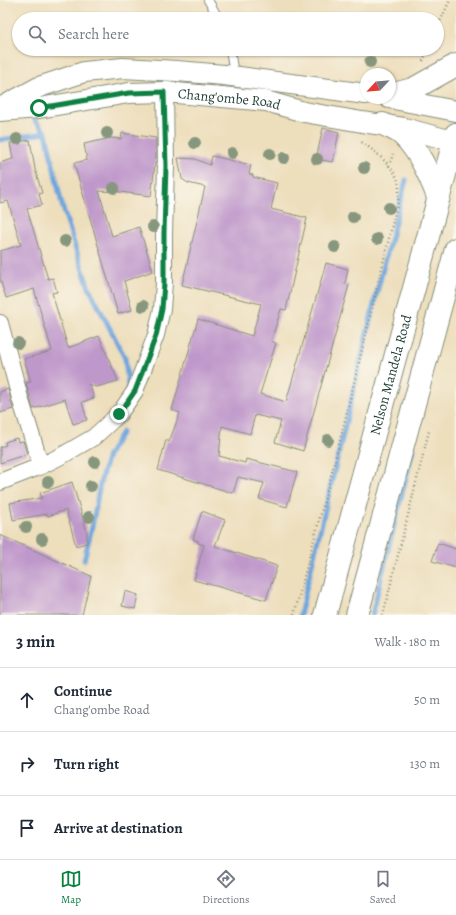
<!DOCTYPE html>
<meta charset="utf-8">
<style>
body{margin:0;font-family:Alegreya,serif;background:#f2f2f3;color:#1f2937}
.compass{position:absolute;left:360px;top:68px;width:36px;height:36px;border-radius:50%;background:#fff;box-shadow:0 1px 3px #0004;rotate:244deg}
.stop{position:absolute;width:12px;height:12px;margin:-9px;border:3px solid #0b8043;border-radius:50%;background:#fff}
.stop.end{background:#0b8043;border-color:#fff;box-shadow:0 1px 4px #0008}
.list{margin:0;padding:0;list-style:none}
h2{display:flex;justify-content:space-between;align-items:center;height:52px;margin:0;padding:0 16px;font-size:17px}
h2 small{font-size:13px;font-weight:400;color:#747a83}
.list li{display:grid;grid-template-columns:26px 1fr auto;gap:12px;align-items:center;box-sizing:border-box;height:64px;padding:0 16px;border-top:1px solid #e0e1e3}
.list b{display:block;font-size:15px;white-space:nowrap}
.list p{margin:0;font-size:13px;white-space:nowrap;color:#747a83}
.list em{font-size:13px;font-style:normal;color:#747a83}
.icon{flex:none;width:22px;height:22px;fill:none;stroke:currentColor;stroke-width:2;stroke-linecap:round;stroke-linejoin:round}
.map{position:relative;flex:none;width:456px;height:615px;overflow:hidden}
.search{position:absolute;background:#fff;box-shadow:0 1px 3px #0004;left:12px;right:12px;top:12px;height:44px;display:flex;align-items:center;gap:10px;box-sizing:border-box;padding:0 14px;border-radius:22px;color:#747a83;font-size:15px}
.sheet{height:244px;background:#fff}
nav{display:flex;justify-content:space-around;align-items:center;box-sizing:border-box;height:56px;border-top:1px solid #e0e1e3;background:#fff;font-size:11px;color:#747a83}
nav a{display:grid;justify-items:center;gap:2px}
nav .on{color:#0b8043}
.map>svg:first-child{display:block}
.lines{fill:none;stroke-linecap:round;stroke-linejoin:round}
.stream{stroke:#6ea6dd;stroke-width:5}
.building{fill:#bf98cb}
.service-casing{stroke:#868e78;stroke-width:10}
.minor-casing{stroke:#868e78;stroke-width:18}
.tertiary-casing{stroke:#868e78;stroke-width:22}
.primary-casing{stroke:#868e78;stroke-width:24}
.path{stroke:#868e78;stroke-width:2.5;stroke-dasharray:1 3;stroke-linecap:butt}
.service{stroke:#fff;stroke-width:8}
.minor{stroke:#fff;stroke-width:16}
.tertiary{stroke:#fff;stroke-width:20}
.primary{stroke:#fff;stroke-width:22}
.tree{fill:#87977d}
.route{stroke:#0b8043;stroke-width:5}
.labels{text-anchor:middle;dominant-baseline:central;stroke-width:3.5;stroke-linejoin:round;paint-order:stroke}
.street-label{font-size:14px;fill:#1f3d34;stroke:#fbf7ec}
</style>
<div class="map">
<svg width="456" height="615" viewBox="0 0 456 615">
<rect width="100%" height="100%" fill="#fbf7ec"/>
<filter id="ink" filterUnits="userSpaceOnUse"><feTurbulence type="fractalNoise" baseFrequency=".025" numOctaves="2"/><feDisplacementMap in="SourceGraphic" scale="8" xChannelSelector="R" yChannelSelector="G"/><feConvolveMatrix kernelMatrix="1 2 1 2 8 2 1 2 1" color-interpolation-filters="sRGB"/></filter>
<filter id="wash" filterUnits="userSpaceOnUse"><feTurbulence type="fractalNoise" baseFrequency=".012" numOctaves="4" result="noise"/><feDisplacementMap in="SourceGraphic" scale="16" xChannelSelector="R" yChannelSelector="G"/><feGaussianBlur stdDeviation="0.9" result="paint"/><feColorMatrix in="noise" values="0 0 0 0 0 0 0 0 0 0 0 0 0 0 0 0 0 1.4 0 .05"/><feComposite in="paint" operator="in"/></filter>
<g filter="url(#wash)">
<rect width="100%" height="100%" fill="#eddebc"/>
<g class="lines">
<path class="stream" d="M35,121L46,133L62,205L75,247L89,288L125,358L129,394
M0,140L46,133
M84,560L92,527L100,484L108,455L122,432
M300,615L376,296L406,180
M372,615L413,449"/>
</g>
<g id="blocks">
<path class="building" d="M323,128L339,132L333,162L316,159Z
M122,133L156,138V156L151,196L120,192L99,191L112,236L139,227L153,271L124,281L132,310L118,314L74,163L87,160L84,144L111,138L121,139Z
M30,140L35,169L42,193L39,194L42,205L27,209L48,279L53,278L57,292L52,293L68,348L99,336L118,381L96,387L88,384L90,386L94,398L82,402L87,420L73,424L65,399L33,409L26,383L31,382L24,359L52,351L34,289L6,298L0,279V251L21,245L8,201L0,203V163L13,159L10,143Z
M212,156L251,165L249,174L253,175V177L277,183L271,209L307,218L286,310L281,309L271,341L276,343L260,394L286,402L326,263L348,269L345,284L349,285L303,451L275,442L281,421L255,415L250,434L222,426L219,456L245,463L246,459L297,472L287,507L259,499L264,483L238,477L233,493L158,470L166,440L169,442L180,413L172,410L198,319L252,336L261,304L182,285L205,187L188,183L182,179L178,158L195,159L210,165Z
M8,389L13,409L0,413V392Z
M17,438L18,442L23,441L27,454L0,463V447L6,445L5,442Z
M72,482L87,532V543L76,546L66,510L48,516L47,514L13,520L10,503L42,498L40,493Z
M202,511L225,520L215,546L277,566L266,600L194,580L204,545L198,543V541L193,539Z
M0,535L91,576L82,615H0Z
M438,543L456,549V568L432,561Z
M125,591L138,595L135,609L122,606Z"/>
</g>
</g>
<g filter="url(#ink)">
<use href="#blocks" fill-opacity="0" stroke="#868e78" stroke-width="1"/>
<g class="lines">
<g class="service-casing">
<path id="service" d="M208,0L219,19
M230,49L234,75"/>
</g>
<g class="minor-casing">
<path id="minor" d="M0,323L20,398L41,466
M0,482L41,466L63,455L94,437L119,414L135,391L156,335L162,309L164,283V233L166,166L165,92"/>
</g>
<g class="tertiary-casing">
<g id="tertiary">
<path d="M389,98L456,111"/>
<path d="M2,107L39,87L84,72L123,68L177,71L224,75L366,94"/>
<path id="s1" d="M0,111L39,108L129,93L165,92L266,101L304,112L362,122L404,128L456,142"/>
</g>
</g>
<g class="primary-casing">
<g id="primary">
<path d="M390,95L413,89L456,65"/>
<path d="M383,124C388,127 395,129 400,133C418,147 430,176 438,197"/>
<path id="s2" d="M325,615L456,134"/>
<path d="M357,615L456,249"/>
</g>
</g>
<path class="path" d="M437,28L450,0
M423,61L428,49
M389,166L393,154
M294,615L337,453L399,197C399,192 399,186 398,181C394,166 372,149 360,141
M383,615L429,431"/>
<use href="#service" class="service"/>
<use href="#minor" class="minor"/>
<use href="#tertiary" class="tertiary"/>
<use href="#primary" class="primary"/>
</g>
<g class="tree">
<circle cx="370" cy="62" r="6"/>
<circle cx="107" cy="133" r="6"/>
<circle cx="17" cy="139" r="6"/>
<circle cx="195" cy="143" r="6"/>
<circle cx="232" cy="153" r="6"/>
<circle cx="270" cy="154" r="6"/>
<circle cx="284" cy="158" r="6"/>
<circle cx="317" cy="159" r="6"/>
<circle cx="364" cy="168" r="6"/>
<circle cx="114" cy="188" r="6"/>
<circle cx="389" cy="208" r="6"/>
<circle cx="353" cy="217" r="6"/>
<circle cx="153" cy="227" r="6"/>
<circle cx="377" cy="239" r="6"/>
<circle cx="65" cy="241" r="6"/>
<circle cx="335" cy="247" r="6"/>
<circle cx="143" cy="306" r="6"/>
<circle cx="18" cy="343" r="6"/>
<circle cx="328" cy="440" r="6"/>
<circle cx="95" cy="462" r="6"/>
<circle cx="48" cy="482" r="6"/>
<circle cx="91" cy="486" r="6"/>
<circle cx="89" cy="517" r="6"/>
<circle cx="26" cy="527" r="6"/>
<circle cx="42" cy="539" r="6"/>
</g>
</g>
<g class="lines" filter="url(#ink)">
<path class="route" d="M39,108L129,93L164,92L166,166L164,233V283L162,309L156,336L135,391L119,414"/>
</g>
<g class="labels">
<g class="street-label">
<text stroke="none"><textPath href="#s1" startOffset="231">Chang'ombe Road</textPath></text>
<text stroke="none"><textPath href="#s2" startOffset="249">Nelson Mandela Road</textPath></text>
</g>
</g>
</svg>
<svg class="compass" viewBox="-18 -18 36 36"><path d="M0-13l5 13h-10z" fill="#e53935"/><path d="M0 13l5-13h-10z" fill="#747a83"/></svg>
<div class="stop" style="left:39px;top:108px"></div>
<div class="stop end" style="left:119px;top:414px"></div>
<div class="search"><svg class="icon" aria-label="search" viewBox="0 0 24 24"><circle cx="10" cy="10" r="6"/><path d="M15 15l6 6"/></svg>Search here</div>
</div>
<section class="sheet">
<h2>3 min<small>Walk · 180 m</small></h2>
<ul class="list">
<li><svg class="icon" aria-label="ahead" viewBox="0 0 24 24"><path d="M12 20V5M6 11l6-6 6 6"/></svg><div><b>Continue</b><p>Chang'ombe Road</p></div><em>50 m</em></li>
<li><svg class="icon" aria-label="right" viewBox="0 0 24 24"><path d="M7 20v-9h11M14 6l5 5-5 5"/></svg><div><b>Turn right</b></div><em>130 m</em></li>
<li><svg class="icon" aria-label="arrive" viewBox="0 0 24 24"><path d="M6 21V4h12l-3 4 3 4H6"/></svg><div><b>Arrive at destination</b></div></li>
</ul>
</section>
<nav>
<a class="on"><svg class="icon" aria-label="map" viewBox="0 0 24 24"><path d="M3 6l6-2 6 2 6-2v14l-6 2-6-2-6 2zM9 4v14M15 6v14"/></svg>Map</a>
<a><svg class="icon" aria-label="directions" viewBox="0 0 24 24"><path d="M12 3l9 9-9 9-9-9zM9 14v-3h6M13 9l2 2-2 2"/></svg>Directions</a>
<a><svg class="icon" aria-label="saved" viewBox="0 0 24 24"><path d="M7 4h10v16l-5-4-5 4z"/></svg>Saved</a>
</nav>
